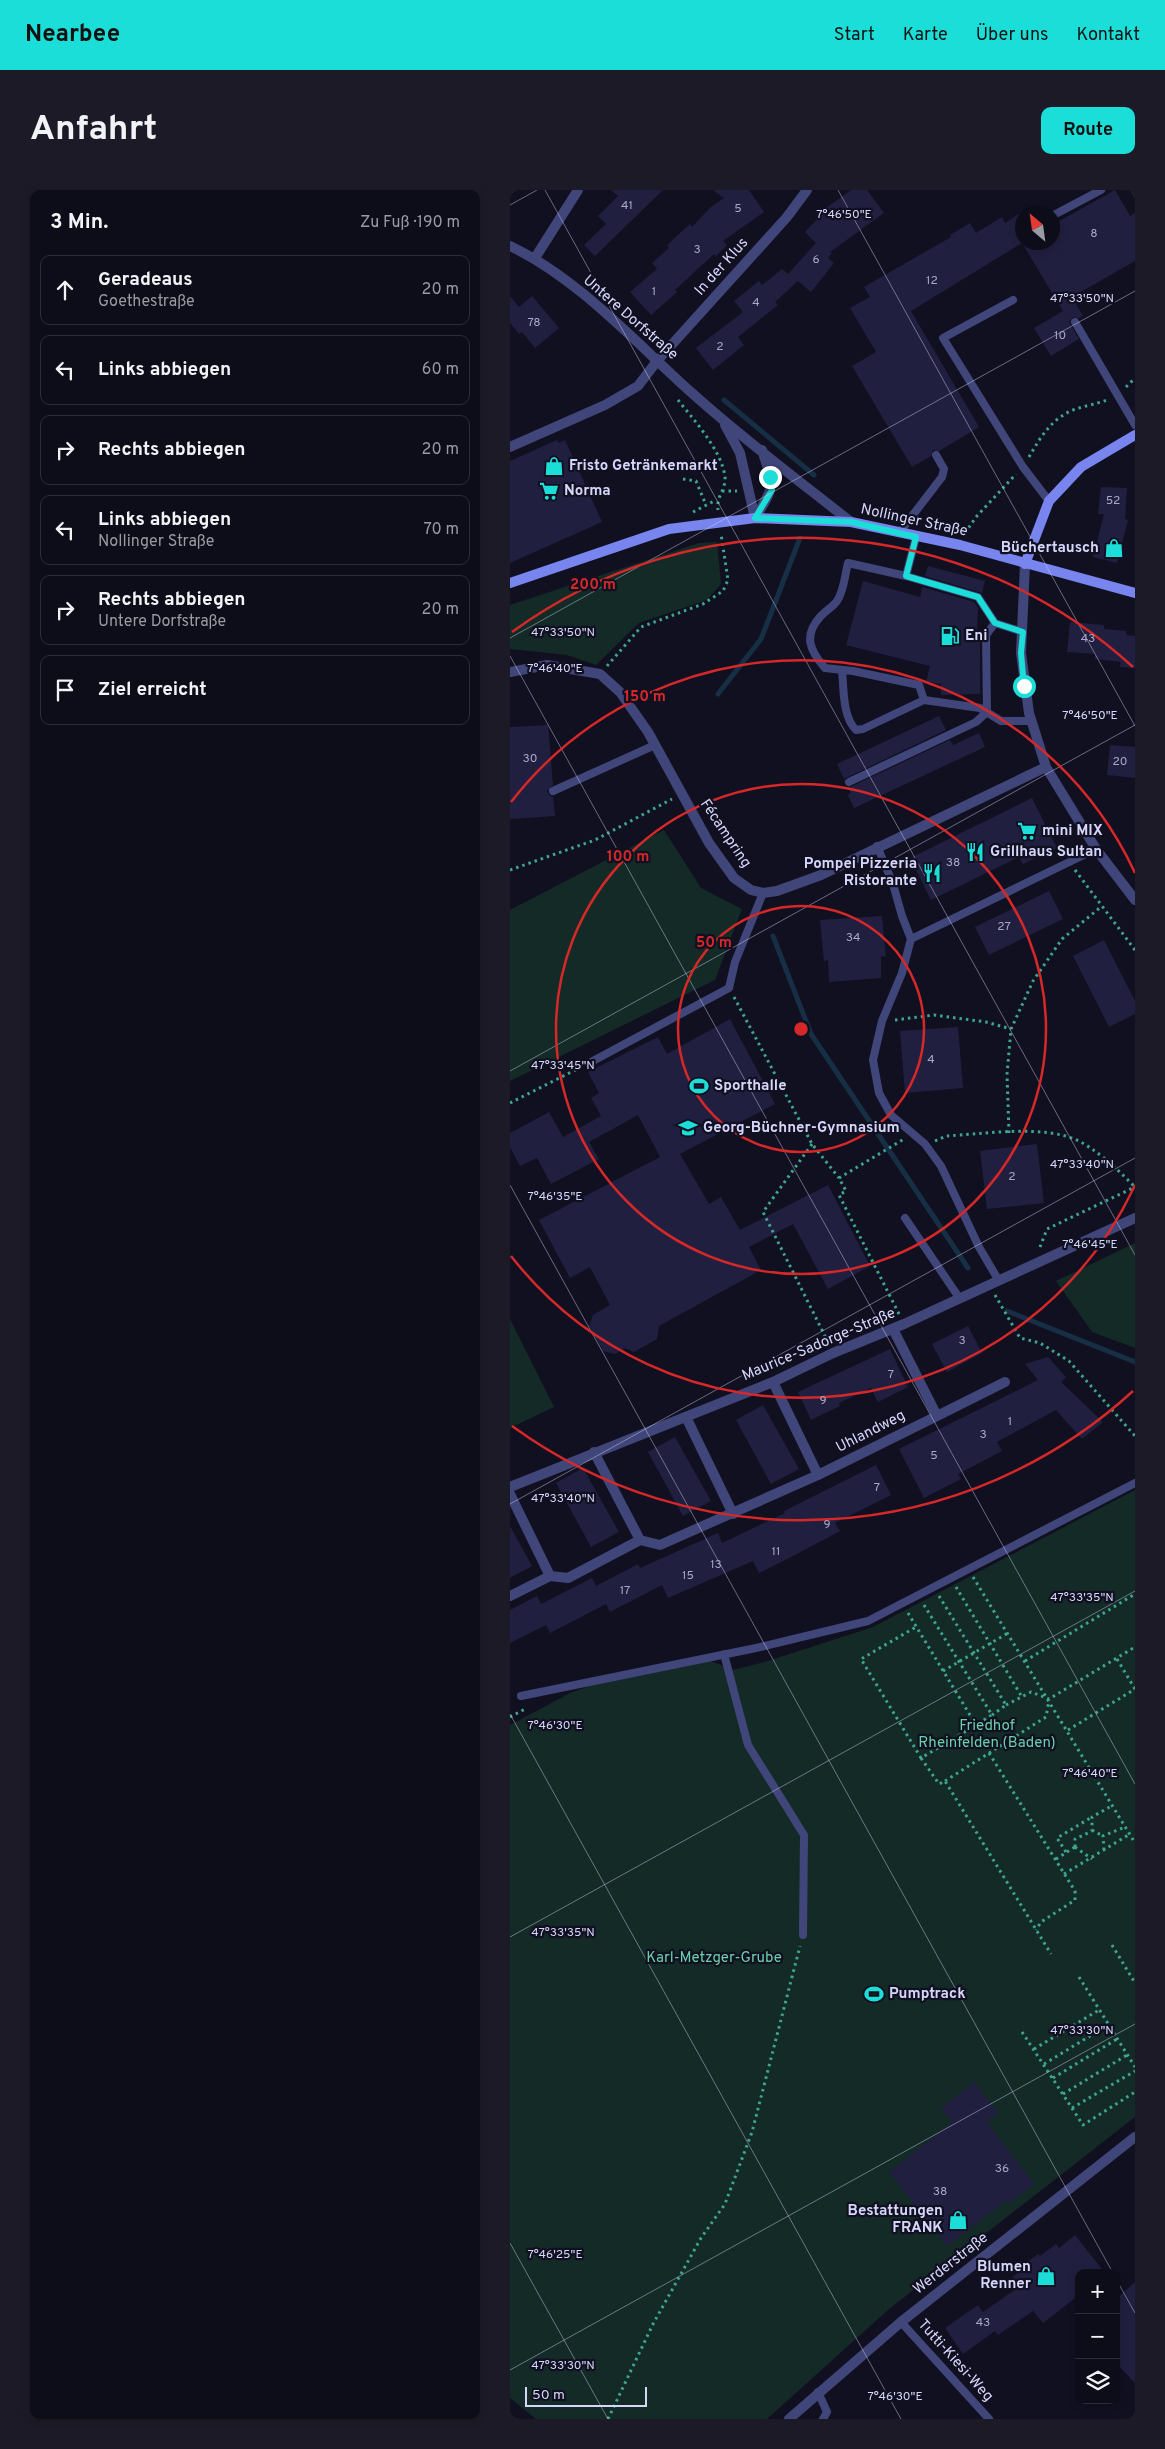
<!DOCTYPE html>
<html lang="de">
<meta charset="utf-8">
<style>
body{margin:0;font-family:Overpass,sans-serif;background:#1b1a26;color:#f1f3f6}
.controls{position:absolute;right:15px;bottom:15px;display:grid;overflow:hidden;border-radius:10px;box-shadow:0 2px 8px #0003}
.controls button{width:45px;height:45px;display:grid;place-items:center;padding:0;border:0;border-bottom:1px solid #2d2c38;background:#0d0c19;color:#f1f3f6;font:25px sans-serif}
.compass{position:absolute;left:505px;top:15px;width:45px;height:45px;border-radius:50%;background:#0d0c19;box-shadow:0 2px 8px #0003;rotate:331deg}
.scale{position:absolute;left:15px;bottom:12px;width:122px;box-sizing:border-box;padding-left:5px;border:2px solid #d5d6fa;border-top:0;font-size:14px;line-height:18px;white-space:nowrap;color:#d5d6fa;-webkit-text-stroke:4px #111021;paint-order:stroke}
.stop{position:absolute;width:15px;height:15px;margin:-11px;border:4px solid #1cded8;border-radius:50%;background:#fff}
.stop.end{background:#1cded8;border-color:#fff;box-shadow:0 1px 5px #0008}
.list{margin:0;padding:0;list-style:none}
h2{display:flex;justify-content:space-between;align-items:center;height:65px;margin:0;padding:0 20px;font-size:21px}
h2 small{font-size:16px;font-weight:400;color:#9a9ba2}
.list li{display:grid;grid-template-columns:32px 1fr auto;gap:15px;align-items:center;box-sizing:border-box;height:70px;margin:0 10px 10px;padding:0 10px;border:1px solid #2d2c38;border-radius:10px}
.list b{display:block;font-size:19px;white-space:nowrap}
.list p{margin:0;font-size:16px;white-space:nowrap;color:#9a9ba2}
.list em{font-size:16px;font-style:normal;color:#9a9ba2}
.icon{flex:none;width:28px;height:28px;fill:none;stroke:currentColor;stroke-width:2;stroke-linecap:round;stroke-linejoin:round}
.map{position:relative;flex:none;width:625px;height:2229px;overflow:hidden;border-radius:10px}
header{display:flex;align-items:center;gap:30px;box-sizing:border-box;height:70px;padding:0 25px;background:#1cded8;color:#111}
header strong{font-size:24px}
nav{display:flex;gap:28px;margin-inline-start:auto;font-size:18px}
.intro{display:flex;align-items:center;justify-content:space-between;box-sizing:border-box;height:120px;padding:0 30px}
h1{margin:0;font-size:35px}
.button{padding:12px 22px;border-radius:10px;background:#1cded8;color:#111;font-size:18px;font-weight:700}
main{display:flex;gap:30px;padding:0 30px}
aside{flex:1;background:#0d0c19;border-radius:10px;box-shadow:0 2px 8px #0003}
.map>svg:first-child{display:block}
.green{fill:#142a26}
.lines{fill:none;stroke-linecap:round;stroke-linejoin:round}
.stream{stroke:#162f45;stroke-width:5}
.building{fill:#211f3f}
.path{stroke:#3da591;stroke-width:3;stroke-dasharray:2.5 4;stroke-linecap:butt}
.lane{stroke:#41467a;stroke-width:8}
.street{stroke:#41467a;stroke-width:10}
.secondary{stroke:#7885ee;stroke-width:10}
.route{stroke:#1cded8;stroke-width:6}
.ticks{fill:none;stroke:#d5d6fa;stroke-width:1;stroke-opacity:0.45}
.ring{fill:none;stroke:#d62828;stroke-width:2.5}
.labels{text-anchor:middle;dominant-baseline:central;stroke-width:4.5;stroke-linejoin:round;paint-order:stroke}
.number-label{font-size:12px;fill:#a8a8cb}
.street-label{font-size:15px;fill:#d5d6fa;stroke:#111021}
.poi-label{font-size:15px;font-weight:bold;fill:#d5d6fa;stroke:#111021;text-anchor:start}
.park-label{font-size:15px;fill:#6ad0a9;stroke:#111021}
.ticks-label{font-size:12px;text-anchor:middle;fill:#d5d6fa;stroke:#111021;stroke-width:4.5;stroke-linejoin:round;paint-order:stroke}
.centre{fill:#d62828;stroke:#111021;stroke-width:2.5}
.ring-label{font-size:15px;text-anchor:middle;font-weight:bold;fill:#d62828;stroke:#111021;stroke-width:4.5;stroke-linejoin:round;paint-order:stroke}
</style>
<header>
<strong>Nearbee</strong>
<nav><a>Start</a><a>Karte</a><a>Über uns</a><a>Kontakt</a></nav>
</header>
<div class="intro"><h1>Anfahrt</h1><a class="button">Route</a></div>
<main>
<aside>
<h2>3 Min.<small>Zu Fuß · 190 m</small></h2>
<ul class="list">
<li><svg class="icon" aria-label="ahead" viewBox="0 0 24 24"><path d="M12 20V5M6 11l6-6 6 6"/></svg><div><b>Geradeaus</b><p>Goethestraße</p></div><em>20 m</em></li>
<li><svg class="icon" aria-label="left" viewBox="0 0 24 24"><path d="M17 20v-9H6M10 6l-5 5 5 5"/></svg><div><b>Links abbiegen</b></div><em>60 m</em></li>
<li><svg class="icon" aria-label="right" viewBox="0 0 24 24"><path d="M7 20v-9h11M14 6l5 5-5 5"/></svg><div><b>Rechts abbiegen</b></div><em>20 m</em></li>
<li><svg class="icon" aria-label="left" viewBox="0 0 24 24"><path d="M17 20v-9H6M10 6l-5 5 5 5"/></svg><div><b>Links abbiegen</b><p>Nollinger Straße</p></div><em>70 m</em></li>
<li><svg class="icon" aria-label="right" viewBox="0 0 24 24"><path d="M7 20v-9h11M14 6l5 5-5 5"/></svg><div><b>Rechts abbiegen</b><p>Untere Dorfstraße</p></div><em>20 m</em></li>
<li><svg class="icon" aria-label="arrive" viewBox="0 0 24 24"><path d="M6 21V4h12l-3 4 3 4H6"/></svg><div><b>Ziel erreicht</b></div></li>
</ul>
</aside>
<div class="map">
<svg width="625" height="2229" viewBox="0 0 625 2229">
<rect width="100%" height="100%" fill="#111021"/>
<path class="green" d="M207,352L211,394L197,410L129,433L86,475L57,465L0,459V415L189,353Z
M154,640L191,698L232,719L205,790L0,891V720Z
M625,1053V1158L582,1142L546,1091Z
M0,1129L44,1217L0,1238Z
M625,1300V1927L379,2119L257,2229H26L0,2208V1535L60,1503L80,1496L201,1471L223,1480L255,1472L363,1437Z"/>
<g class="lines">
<path class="stream" d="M214,210L304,285
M208,504L251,449L290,348
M263,746L301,844L458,1078
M497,1121L625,1172"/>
</g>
<path class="building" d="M101,0H153L85,66L74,55L96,34L88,26L108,6Z
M203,0H239L254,22L213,51L217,55L206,66L204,64L165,100L167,102L141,125L120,102L147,79L142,73L159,58L157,55L180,34L182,37L201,17L214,8Z
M341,0H357L374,23L320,62L322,63L318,68L324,73L301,102L288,91L265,112L268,115L228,147L234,155L203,180L186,158L233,122L224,111L249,91L252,95L272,79L278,84L306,53L295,42L313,23L312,21Z
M605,0L620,26L625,23V71L562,107L573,126L569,128L563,127L559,132L569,149L541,166L524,138L553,121L512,53L401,121L469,237L429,261L423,260L421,266L402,277L342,176L366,162L340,118L360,107L354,97L441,47L440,45L460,33L466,43L492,27L495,33L512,22V52H542V35Z
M0,106L9,117L22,106L49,138L25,158L12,142L9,144L0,133Z
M47,250L49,253L55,250L92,332L0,373V271Z
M591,297L617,298L615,329L618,330L607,373L583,367L594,324H588Z
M418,376L475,391L472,403L415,386Z
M353,391L410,407L412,397L464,412L468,418L467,440H470V504L431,505V494L416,492L420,476L336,455Z
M560,432L594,435V439L616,441V445L625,446V478L610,477L611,472L585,469V464L557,462Z
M429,526L436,540L334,589L327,574Z
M38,535L43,595L37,601L39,605L43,607L45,626L0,629V537Z
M469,543L475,557L344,618L338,605L341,603L338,598L440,550L443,555Z
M600,555L625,557V588L597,585Z
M522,608L547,658L513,674L509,667L421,710L400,668Z
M539,701L553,729L479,765L465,737Z
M372,726L376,767L371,766V788L319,792L318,770L314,771L310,730Z
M594,750L625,811V824L599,837L563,766Z
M220,829L265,914L170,964L199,1014L211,1007L230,1040L318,995L360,1076L318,1099L283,1034L239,1057L251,1080L149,1136L147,1149L124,1162L115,1158L105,1164L93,1161L79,1136L83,1125L100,1115L80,1077L60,1088L29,1030L150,967L128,925L79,952L89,969L41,994L27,968L10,976L0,957V943L39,922L53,947L91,926L81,908L89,903L78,882L148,847L157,864Z
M448,837L453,898L395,903L390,841Z
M527,954L534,1013L477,1019L470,961Z
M458,1136L472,1163L437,1182L422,1154Z
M380,1159L398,1197L368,1212L361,1198L329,1213L330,1216L301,1230L288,1202Z
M538,1167L556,1187L551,1192L593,1232L572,1249L546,1220L487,1252L492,1261L448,1284L451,1289L414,1308L389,1259L528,1190L515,1174Z
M253,1215L289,1279L261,1294L226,1230Z
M165,1247L201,1311L173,1326L138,1262Z
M366,1275L381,1305L325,1333L330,1341L281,1367L249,1383L243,1371L158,1408L152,1395L100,1422L96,1414L40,1443L36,1435L0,1453V1420L27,1406L31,1414L82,1388L86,1396L128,1374L130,1378L208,1343L212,1353L275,1323L274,1321Z
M73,1278L109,1342L81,1357L46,1293Z
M0,1336L22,1376L0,1388Z
M464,1892L488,1923L477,1932L524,1994L499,2013L497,2010L437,2056L379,1982L443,1932L431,1918Z
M565,2045L595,2083H569V2105L533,2133L523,2121L488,2145L485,2141L453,2164L435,2138L468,2115L473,2122L506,2099L499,2090L514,2078L512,2076L528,2064L530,2066L546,2054L549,2058Z
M625,2092V2193L606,2173V2109Z"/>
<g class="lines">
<path class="path" d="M616,197L625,188
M168,210C184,230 212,261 215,287C216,300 206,306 208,320
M519,267C530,248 541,229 563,220C574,216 586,214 597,210
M173,289L186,291L196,315
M212,301H227
M183,322L206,310
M455,343L466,327L506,284
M97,476L131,437L193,414L213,401L218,390L211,344
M0,680L85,650L162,609
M565,680L625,760
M224,807L302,954L329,988
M385,830L424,825L476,832L501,839
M0,913L73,876
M499,943L497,884L501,839L523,791L552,749L592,716
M425,951L436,946C474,944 534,934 569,951C591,963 608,980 625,997
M302,954L253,1022L318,1152
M530,1057L537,1039L625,997
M485,1105L510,1148L530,1153L559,1171L625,1246
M389,1124L329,1005L336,1001L329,988L394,949
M463,1387L625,1653
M446,1397L512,1507
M429,1406L496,1515L482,1525
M414,1415L482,1525L466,1535
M398,1423L466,1535L411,1568L351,1469L406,1437
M607,1469L625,1499
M515,1471L625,1404
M433,1481L498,1443
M496,1515L521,1502L539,1509L625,1457
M0,1527L17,1518
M558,1540L625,1499
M479,1563L565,1701V1710L531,1732L526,1740
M411,1568L429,1594L435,1591L541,1764
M435,1591L536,1527L539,1510
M582,1640L593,1646
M565,1657V1649L582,1641V1627L603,1615
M565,1657L582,1669
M594,1660L593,1646L615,1637
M556,1662L547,1648L582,1627
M546,1669L565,1657
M554,1684L620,1644
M602,1755L625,1793
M569,1787L625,1877
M512,1842L573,1935L625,1902
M524,1859L589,1820
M534,1874L598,1835
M543,1888L607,1849
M553,1904L617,1865
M562,1918L625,1881
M98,2229L143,2134L191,2048L215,2014L242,1942L290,1756"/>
<path class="lane" d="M542,26L591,0
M503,110L433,148L513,277L539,311
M565,132L625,235
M389,343L432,287L434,279L426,265
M406,347L396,386L468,407L485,433L513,442
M396,386L338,373C335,384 334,401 327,411C323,417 315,421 310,427C293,446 300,461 315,478L343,481L409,495L414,510L470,518L491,531H522
M332,480C334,498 332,526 346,540L353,539L414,510
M339,592L466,532L477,522L476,445L485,433
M43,601L145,555
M367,656L383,694L392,726L401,749L392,783L372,831L363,870L369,903L381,925L415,954L431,976L469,1057L489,1091
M401,749L586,659
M81,872L219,798L225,772L253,703
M395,1028L450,1109
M214,1464L238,1555L294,1645L293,1745
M11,1506L246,1458L358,1431L625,1293
M391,2132L479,2229
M308,2202L317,2222L313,2229"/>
<path class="street" d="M0,56C68,88 126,153 182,203C233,249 288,290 341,332
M25,68L68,0
M215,235L230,263L245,328
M0,257L95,215L128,196L147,171L277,27L297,0
M245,328C266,294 264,297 252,260
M515,374L511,463L519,523L536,577L586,659L625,710
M0,482L37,475L90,484L110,502L138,542L199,653L224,688L241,700L253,703L267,701L311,685L536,577
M263,1192L308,1285
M427,1226L495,1192
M176,1227L223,1324
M84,1262L130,1350
M0,1297L263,1192L323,1163L394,1134L625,1028
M0,1304L40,1386
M0,1406L40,1386L58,1388L130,1350L150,1355L308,1285L427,1226L383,1139
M279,2229L391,2132L625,1947"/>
<path class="secondary" d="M515,374L539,311L571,277L625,245
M0,393L159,339L245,328L341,332L450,355L625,403"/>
</g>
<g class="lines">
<path class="route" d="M260,287L262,300L245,328L341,332L406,347L396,386L468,407L485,433L513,442L511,463L514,496"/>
</g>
<path class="ticks" d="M35,0L625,1065M328,0L625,536M621,0L625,7M0,15L27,0M0,448L625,101M0,466L625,1594M0,881L625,535M0,995L603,2083M0,1314L625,968M0,1524L391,2229M0,1747L625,1401M0,2053L98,2229M606,2089L625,2123M0,2180L625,1834"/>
<g class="ring">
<circle cx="291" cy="839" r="123"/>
<circle cx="291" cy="839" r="245"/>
<path d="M625 995A368 368 0 0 1 1 1066M1 612A368 368 0 0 1 625 683"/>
<path d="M623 1201A491 491 0 0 1 2 1236M2 442A491 491 0 0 1 623 477"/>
</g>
<defs>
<g id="shop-bare" transform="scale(1.5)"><path d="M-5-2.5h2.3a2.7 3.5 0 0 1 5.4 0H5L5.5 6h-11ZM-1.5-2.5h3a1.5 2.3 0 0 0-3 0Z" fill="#1cded8" stroke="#111021" stroke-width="2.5" paint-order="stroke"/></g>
<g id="supermarket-bare" transform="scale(1.5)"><path d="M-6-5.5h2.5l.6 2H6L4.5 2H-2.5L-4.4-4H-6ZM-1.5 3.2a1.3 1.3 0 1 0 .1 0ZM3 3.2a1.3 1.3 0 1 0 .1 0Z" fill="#1cded8" stroke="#111021" stroke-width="2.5" paint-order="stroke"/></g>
<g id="fuel-bare" transform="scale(1.5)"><path d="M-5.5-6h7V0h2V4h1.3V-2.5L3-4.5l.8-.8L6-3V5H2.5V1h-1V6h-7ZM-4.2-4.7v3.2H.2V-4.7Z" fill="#1cded8" stroke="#111021" stroke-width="2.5" paint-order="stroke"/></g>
<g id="restaurant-bare" transform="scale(1.5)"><path d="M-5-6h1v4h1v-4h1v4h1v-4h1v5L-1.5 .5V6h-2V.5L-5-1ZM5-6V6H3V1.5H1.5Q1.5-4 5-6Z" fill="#1cded8" stroke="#111021" stroke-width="2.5" paint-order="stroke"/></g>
<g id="stadium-bare" transform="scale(1.5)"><path d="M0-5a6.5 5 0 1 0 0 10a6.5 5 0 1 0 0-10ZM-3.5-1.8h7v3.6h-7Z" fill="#1cded8" stroke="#111021" stroke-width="2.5" paint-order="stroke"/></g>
<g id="school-bare" transform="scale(1.5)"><path d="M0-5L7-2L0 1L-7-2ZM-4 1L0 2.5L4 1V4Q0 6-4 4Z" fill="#1cded8" stroke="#111021" stroke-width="2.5" paint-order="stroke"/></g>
</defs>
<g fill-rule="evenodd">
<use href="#shop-bare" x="44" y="276"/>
<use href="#supermarket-bare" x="39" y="301"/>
<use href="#shop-bare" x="604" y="358"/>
<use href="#fuel-bare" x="440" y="446"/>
<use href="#supermarket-bare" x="517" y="641"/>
<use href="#restaurant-bare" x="465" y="662"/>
<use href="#restaurant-bare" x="422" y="683"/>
<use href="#stadium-bare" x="189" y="896"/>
<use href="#school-bare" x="178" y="938"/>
<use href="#stadium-bare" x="364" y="1804"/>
<use href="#shop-bare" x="448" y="2030"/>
<use href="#shop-bare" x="536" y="2086"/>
</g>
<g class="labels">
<g class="number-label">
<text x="117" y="16">41</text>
<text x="228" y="19">5</text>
<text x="584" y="44">8</text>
<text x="187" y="60">3</text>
<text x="306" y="70">6</text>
<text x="422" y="91">12</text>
<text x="144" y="102">1</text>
<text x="246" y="113">4</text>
<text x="24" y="133">78</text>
<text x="550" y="146">10</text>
<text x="210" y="157">2</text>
<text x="603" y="311">52</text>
<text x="578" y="449">43</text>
<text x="20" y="569">30</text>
<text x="610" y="572">20</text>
<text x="443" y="673">38</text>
<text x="494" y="737">27</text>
<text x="343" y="748">34</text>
<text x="421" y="870">4</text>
<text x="502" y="987">2</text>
<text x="452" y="1151">3</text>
<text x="381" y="1185">7</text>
<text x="313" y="1211">9</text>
<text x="500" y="1232">1</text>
<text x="473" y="1245">3</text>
<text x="424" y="1266">5</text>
<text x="367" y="1298">7</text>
<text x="317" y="1335">9</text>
<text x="266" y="1362">11</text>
<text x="206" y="1375">13</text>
<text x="178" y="1386">15</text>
<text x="115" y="1401">17</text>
<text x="492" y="1979">36</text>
<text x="430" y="2002">38</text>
<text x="473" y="2133">43</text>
</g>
<g class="street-label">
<text transform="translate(212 77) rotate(-48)">In der Klus</text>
<text transform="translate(120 128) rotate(41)">Untere Dorfstraße</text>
<text transform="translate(404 331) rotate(12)">Nollinger Straße</text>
<text transform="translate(215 644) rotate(56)">Fécampring</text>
<text transform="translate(309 1155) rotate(-23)">Maurice-Sadorge-Straße</text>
<text transform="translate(361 1242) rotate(-27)">Uhlandweg</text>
<text transform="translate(441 2074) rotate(-38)">Werderstraße</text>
<text transform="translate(445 2171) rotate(48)">Tutti-Kiesi-Weg</text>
</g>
<g class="poi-label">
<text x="59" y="276">Fristo Getränkemarkt</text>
<text x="54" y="301">Norma</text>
<text x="589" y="358" text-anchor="end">Büchertausch</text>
<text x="455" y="446">Eni</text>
<text x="532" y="641">mini MIX</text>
<text x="480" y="662">Grillhaus Sultan</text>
<text x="407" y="674" text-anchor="end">Pompei Pizzeria<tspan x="407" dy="17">Ristorante</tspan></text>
<text x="204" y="896">Sporthalle</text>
<text x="193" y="938">Georg-Büchner-Gymnasium</text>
<text x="379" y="1804">Pumptrack</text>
<text x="433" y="2021" text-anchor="end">Bestattungen<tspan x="433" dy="17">FRANK</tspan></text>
<text x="521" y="2077" text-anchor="end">Blumen<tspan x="521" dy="17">Renner</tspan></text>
</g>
<g class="park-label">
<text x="477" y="1536">Friedhof<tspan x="477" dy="17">Rheinfelden (Baden)</tspan></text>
<text x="204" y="1768">Karl-Metzger-Grube</text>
</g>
</g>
<g class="ticks-label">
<text x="334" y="28">7°46'50"E</text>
<text x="572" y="112">47°33'50"N</text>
<text x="53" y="446">47°33'50"N</text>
<text x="45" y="482">7°46'40"E</text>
<text x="580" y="529">7°46'50"E</text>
<text x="53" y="879">47°33'45"N</text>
<text x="572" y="978">47°33'40"N</text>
<text x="45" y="1010">7°46'35"E</text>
<text x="580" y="1058">7°46'45"E</text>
<text x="53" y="1312">47°33'40"N</text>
<text x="572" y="1411">47°33'35"N</text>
<text x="45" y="1539">7°46'30"E</text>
<text x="580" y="1587">7°46'40"E</text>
<text x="53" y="1746">47°33'35"N</text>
<text x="572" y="1844">47°33'30"N</text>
<text x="45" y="2068">7°46'25"E</text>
<text x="53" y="2179">47°33'30"N</text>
<text x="385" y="2210">7°46'30"E</text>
</g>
<circle cx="291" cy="839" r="8" class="centre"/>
<g class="ring-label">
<text x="83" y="399">200 m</text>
<text x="135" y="511">150 m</text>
<text x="118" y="671">100 m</text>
<text x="204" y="757">50 m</text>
</g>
</svg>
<div class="controls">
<button>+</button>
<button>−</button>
<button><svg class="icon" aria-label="layers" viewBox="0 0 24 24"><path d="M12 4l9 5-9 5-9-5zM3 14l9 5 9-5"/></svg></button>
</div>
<svg class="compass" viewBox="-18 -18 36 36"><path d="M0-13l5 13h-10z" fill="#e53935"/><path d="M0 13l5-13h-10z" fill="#9a9ba2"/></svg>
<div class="scale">50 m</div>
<div class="stop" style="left:514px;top:496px"></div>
<div class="stop end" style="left:260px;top:287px"></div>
</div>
</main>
